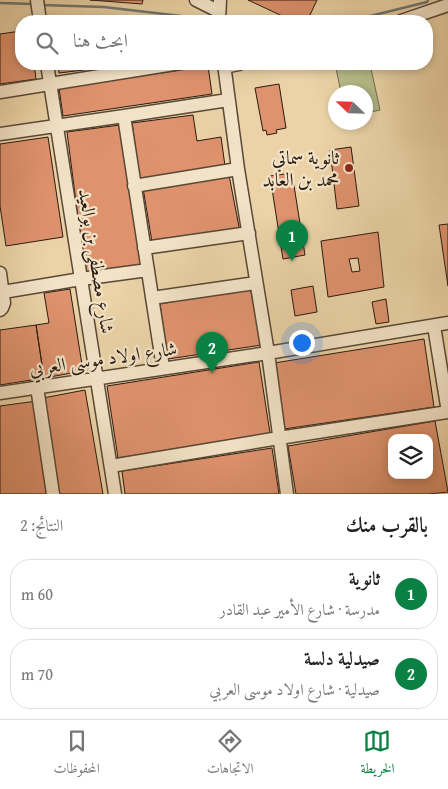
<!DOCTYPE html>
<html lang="ar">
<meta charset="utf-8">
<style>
body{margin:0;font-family:"Gentium Book Plus",Amiri,serif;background:#f2f2f2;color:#222;direction:rtl}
.controls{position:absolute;right:15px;bottom:15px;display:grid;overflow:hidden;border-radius:10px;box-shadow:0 2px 8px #0003}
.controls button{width:45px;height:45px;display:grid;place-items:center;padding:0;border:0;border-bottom:1px solid #e0e0e0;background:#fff;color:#222;font:25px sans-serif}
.compass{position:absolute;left:328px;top:85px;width:45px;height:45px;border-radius:50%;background:#fff;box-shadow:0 2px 8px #0003;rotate:293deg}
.you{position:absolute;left:301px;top:342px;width:18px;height:18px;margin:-12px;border:4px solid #fff;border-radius:50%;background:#1a73e8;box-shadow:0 0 0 8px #1a73e833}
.badge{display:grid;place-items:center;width:32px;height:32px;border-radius:50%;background:#0b8043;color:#fff;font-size:16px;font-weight:700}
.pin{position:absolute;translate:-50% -41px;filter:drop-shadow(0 1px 2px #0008)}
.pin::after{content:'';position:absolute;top:26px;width:18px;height:15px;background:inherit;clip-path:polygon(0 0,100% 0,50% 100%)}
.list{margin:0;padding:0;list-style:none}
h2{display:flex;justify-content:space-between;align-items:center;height:65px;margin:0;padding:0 20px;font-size:21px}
h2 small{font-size:16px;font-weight:400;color:#767676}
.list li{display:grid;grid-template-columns:32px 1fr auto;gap:15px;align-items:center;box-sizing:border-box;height:70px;margin:0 10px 10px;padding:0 10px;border:1px solid #e0e0e0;border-radius:20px}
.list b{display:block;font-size:19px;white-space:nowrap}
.list p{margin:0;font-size:16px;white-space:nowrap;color:#767676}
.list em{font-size:16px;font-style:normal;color:#767676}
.icon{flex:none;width:28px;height:28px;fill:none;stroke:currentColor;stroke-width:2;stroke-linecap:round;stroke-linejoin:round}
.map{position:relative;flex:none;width:448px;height:494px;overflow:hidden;direction:ltr}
.search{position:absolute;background:#fff;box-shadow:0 2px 8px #0003;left:15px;right:15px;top:15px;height:55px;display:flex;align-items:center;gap:12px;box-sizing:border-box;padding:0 18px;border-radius:20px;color:#767676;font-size:19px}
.sheet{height:225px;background:#fff}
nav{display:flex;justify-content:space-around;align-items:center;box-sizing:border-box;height:70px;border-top:1px solid #e0e0e0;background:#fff;font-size:14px;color:#767676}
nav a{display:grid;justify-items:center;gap:2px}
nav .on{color:#0b8043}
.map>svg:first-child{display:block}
.green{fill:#b7bc88;stroke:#706b4d}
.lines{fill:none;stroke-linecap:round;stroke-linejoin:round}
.stream{stroke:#6e7872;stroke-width:2.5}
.building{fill:#de926d;stroke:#281a12;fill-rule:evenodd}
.minor-casing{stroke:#594837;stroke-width:15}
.minor{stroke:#f2e2c6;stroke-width:12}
.poi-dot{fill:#8f2418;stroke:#f2e2c6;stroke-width:2}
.labels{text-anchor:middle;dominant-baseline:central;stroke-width:4.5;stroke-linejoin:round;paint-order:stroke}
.poi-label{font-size:19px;fill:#281a12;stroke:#f2e2c6;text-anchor:end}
.street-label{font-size:19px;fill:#281a12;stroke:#f2e2c6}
</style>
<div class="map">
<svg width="448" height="494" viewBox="0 0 448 494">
<rect width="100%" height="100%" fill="#ebd3a7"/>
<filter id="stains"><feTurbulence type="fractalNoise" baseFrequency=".004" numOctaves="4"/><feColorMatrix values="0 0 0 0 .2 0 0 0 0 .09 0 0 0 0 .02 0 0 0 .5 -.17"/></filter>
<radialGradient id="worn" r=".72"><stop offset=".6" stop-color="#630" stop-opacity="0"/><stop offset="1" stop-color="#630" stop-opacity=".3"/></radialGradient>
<path class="green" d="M335,64H370L380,110L366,113V92H341Z"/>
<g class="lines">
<path class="stream" d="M0,3L33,4
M41,5L104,7L215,20
M350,21L427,2L428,0"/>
</g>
<path class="building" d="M90,0H143L142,4Z
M248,0H317L310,15L297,21H293Z
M151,18L165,21H122Z
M21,31V64H34L36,79L0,84V34Z
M58,64H134L59,73Z
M208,66L212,94L63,116L59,88Z
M279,84L286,128L276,130L277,133L267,135L266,130L263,131L255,88Z
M193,115L197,141L221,137L225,166L140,179L132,123Z
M120,125L142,265L85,272L67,132Z
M48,137L63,237L6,246L0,206V144Z
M351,147L359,206L337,209L330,150Z
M292,173L305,255L283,259L270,176Z
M229,175L240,232L152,242L143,188Z
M448,224V286L439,225Z
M378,232L384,287L328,297L321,241ZM358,258L360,271L352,272L349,259Z
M313,286L317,312L295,316L291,290Z
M250,287L262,345L168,359L160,304Z
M70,289L83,371L44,378L36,325L49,323L44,293Z
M386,299L389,322L376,324L372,302Z
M36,325L44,378L0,385V330Z
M424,339L434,407L284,429L274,363Z
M259,362L270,433L118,458L107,386Z
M85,390L103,494H59L43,398Z
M37,401L49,494H0V406Z
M435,421L448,492L428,494H296L288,446ZM392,438H429V475H392Z
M272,448L279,494H125L122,471Z"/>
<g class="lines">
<g class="minor-casing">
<path id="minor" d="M37,0L40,21
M196,0L218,11
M219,21L220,0
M401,21L448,5
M47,64L115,494
M224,64L238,169L268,353L287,494
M224,67L239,64
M0,92L174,64
M124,116L163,368
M0,134L124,116L228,100
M134,186L238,169
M144,248L249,233
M0,273L4,303L2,308L0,310
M3,292L81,279L148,270
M152,298L256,283
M434,326L448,412
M37,387L53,494
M0,393L268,353L448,323
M111,466L279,438L448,412"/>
</g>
<use href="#minor" class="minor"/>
</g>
<circle class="poi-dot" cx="349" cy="168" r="5"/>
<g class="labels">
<g class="poi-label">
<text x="339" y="157">ثانوية سماتي<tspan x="339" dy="22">محمد بن العابد</tspan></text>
</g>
<g class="street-label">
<text transform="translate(97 261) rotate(81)">شارع مصطفى بن بوالعيد</text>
<text transform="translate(103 358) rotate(-8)">شارع اولاد موسى العربي</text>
</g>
</g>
<rect width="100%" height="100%" filter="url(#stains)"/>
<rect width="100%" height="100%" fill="url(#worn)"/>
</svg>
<div class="controls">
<button><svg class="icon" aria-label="layers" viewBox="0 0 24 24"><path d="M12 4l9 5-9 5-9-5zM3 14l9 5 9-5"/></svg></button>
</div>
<svg class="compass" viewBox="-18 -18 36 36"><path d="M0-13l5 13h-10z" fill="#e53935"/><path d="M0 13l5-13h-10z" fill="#767676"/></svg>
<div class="you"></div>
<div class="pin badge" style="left:292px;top:261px">1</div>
<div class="pin badge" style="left:212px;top:373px">2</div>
<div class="search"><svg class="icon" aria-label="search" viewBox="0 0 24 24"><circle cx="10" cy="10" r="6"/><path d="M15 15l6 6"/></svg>ابحث هنا</div>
</div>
<section class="sheet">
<h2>بالقرب منك<small>النتائج: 2</small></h2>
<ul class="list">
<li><span class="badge">1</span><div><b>ثانوية</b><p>مدرسة · شارع الأمير عبد القادر</p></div><em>60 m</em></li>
<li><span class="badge">2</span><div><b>صيدلية دلسة</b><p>صيدلية · شارع اولاد موسى العربي</p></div><em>70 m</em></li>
</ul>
</section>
<nav>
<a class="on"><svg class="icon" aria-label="map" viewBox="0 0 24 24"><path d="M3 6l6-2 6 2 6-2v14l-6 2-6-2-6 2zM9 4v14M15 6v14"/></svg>الخريطة</a>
<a><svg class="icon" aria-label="directions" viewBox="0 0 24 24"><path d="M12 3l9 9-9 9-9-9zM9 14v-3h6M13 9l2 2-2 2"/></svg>الاتجاهات</a>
<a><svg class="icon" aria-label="saved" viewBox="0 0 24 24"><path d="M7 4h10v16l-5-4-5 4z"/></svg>المحفوظات</a>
</nav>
